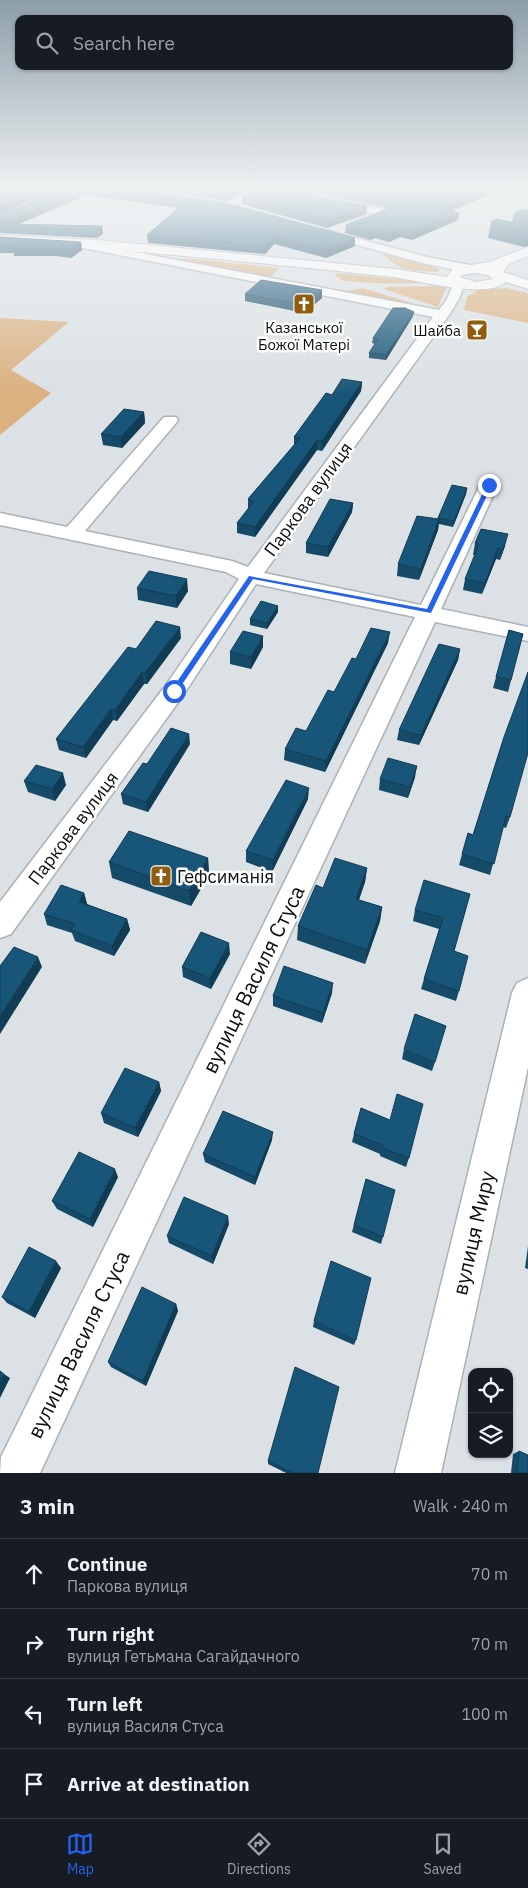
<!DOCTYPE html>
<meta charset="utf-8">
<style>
body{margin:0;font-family:"IBM Plex Sans",sans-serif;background:#242831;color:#f1f3f6}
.controls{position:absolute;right:15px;bottom:15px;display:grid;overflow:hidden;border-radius:10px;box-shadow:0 1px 4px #0004}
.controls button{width:45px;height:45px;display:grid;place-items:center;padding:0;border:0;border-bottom:1px solid #363941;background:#171b24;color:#f1f3f6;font:25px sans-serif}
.stop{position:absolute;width:15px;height:15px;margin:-11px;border:4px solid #2563eb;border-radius:50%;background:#fff}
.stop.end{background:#2563eb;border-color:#fff;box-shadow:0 1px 5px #0008}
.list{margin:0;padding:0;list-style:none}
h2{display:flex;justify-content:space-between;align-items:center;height:65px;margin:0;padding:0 20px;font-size:21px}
h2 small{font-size:16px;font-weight:400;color:#9ea1a6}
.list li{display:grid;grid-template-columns:32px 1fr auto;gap:15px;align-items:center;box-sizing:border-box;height:70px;padding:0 20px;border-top:1px solid #363941}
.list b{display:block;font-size:19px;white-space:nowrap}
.list p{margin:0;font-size:16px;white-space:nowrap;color:#9ea1a6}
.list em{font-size:16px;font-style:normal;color:#9ea1a6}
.icon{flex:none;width:28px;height:28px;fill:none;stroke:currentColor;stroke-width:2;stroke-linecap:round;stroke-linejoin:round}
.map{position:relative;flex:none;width:528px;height:1473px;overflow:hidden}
.search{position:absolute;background:#171b24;box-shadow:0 1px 4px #0004;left:15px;right:15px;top:15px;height:55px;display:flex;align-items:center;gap:12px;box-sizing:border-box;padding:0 18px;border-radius:10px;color:#9ea1a6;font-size:19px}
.sheet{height:345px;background:#171b24}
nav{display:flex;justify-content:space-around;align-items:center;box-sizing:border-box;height:70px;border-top:1px solid #363941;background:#171b24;font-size:14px;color:#9ea1a6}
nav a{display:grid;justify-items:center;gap:2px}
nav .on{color:#2563eb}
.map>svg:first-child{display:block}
.built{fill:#cad7e0}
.green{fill:#dbb180}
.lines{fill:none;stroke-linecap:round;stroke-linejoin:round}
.street-casing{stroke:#abb1b5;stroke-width:3}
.secondary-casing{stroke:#abb1b5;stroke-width:2}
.street{fill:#fff;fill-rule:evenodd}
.secondary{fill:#fff;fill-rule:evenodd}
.wall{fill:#154a68}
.shaded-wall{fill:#113c55}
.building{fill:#185679;stroke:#113c55}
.route{fill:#2563eb}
.labels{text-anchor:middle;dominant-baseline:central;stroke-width:5;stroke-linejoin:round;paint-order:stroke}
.far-poi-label{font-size:15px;fill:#0c0e10;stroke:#fff}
.street-label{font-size:18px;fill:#0c0e10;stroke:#fff}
.poi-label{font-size:18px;fill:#0c0e10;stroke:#fff;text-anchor:start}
.near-street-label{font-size:21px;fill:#0c0e10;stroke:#fff}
</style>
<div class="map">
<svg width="528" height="1473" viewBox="0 0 528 1473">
<rect width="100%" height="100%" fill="#dbe1e5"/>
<path class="built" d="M104,187H255L229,205Z"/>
<path class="green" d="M381,252L419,261L440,270L437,272C409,269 402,274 381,252Z
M185,258L279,268L270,278L180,262Z
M336,273L439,283C406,283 373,285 340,280V278L335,276Z
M447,286L438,307L384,289L387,287Z
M363,288L421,306L342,292Z
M506,288L528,293V323L464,310L467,297L478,290Z
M0,318L69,322L11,370L51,393L0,435Z"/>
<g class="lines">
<g class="street-casing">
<path id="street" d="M273,189L277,190V194L257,195L228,209L223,206L251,190Z
M333,199L385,209L390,212L356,226L351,223L352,221L373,213L329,204L328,202L329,200Z
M322,229L427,257L475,266L477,269L471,273L422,263L318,234L316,232L318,230Z
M67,239L439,310L447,299L455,280H463L465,283L459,299L449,315L264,573L421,605L480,485L483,481L489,480L495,481L498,485L441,609L528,627V641L435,622L40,1473H0L1,1457L415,617L256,584L182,697L11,934L0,938V902L166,685L239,579L226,572L0,525V513L67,527L164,417H176L178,420L176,423L85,531L232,561L248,567L433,317L63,244L61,242Z
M528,978V1067L441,1473H395L512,993L517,983Z"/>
</g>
<g class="secondary-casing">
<path id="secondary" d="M0,235L98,240L395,269L447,277L453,268L489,262L528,247V256L509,264L503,272L528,280V289L506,282C487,300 418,280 392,277C262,263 131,249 0,243ZM475,273L488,275L493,279L476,282L460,277L462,275Z"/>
</g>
<use href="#street" class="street"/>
<use href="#secondary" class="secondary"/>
</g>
<path class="wall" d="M67,187H112L226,203L355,246L326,258L274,244L265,254L148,243L147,235L179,208L86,195L19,224L102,226L103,234L97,238L0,233V215Z
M131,187H262L250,188L227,201Z
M276,187H528V193L504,188L452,211L459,213L458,220L412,240L400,237L389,242L375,238L370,240L345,233L346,225L388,209L385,207Z
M242,197L367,206L366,214L327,228L242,204Z
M528,210V246L524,247L488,238L491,222H512L514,213Z
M0,237L81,242L82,250L71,258L56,256H14V253H0Z
M245,294L322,298L304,313L245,301Z
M413,316L386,360L369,358V353L375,344L372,343L373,338Z
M362,382L361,391L322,451L317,450L255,537L237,533V523L248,509V499L294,445V437L332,395Z
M144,412L145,423L122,448L103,445L101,434Z
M467,488L466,494L453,527L439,524L438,530L419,580L397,576L398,564L438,518Z
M353,503L352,512L328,557L306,553V543Z
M475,543L505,546L500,560L496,559L482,594L463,590L465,579L475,555H473Z
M137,588L188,591L177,608L138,600Z
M278,612L267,629L250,625V619Z
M509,630L523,634L508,692L493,688Z
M181,638L147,684H144L117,721L113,720L86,758L59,750L56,739L136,649Z
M388,643L325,772L284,760L285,749L306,731L334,692L356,659Z
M263,647L251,669L230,664V652Z
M460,649L458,660L419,745L397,740L399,730Z
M504,737L510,817L506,828L503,827L490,875L459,865L468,833L473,835Z
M190,744L148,812L123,804L121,794L147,764Z
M415,777L408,798L379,790L380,779Z
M24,781L66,785L55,801L28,792Z
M308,799L272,872L246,862V851Z
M208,858L209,875L191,906L112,878L109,862Z
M367,868L365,882L359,900L382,907L380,921L365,964L297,940L298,926L323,888Z
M84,893L87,904L127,919L130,930L114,956L75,941L72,933L47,925L44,914Z
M470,894L454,951L459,991L456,1001L421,989L439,929L413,921L415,910Z
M230,954L211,989L183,977L182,967Z
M332,993L322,1023L273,1006V996Z
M404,1049L435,1062L432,1071L402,1059Z
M159,1082L161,1091L138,1137L104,1123L101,1113Z
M361,1108L409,1158L406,1167L380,1156V1154L352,1142L354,1134Z
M272,1140L255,1185L205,1162L203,1154Z
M118,1177L93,1227L57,1209L52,1201Z
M366,1179L383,1237L381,1244L352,1232Z
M229,1224L213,1264L169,1243L167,1236Z
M528,1246V1269L525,1268Z
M61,1268L35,1318L7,1303L2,1297Z
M176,1304L178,1311L146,1386L111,1367L108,1362Z
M314,1321L356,1340L354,1345L313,1327Z
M519,1451L528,1473H511L513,1454Z
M268,1461L318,1473H286L268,1464Z"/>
<path class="shaded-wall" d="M44,187H62L0,214V206Z
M239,187H262L250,188L227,201L226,194Z
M491,187H504V188L440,216L441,208Z
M85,188L86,195L14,226L1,224Z
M367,206L366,214L327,228V220Z
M459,213L458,220L412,240L413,232Z
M102,226L103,234L97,238L96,230Z
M401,229L400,237L389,242V234Z
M375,230V238L370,240L371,232Z
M527,231H528V246L524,247Z
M274,236V244L265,254V246Z
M355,238V246L326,258L327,250Z
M81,242L82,250L71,258L70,250Z
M322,290V298L304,313V305Z
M414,312L413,316L386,360V355Z
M362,382L361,391L322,451V441Z
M144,412L145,423L122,448L121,437Z
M317,440V450L255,537V527Z
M467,488L466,494L453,527L454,521Z
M353,503L352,512L328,557V547Z
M439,519L438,530L419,580L421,569Z
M508,534L505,546L500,560L503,549Z
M498,548L496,559L482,594L485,583Z
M187,579L188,591L177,608L176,596Z
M278,606V612L267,629V623Z
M180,627L181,638L147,684L145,673Z
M390,632L388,643L325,772L326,761Z
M263,636V647L251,669V657Z
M460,649L458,660L419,745L421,735Z
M142,672L144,684L117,721L115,710Z
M111,709L113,720L86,758L83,747Z
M189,734L190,744L148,812L146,802Z
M417,766L415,777L408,798L410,787Z
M63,773L66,785L55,801L52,789Z
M309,788L308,799L272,872L273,860Z
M208,858L209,875L191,906L189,891Z
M367,868L365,882L354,913L356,899Z
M84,893L87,904L82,913L79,902Z
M382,907L380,921L365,964L367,950Z
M127,919L130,930L114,956L112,946Z
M229,943L230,954L211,989L210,978Z
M38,957L42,967L0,1034V1016Z
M333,983L332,993L322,1023L323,1013Z
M159,1082L161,1091L138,1137L135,1128Z
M273,1132L272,1140L255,1185V1177Z
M115,1169L118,1177L93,1227L90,1219Z
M228,1216L229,1224L213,1264L212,1256Z
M56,1261L61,1268L35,1318L29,1312Z
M176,1304L178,1311L146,1386L143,1381Z
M4,1374L10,1378L0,1398V1381Z"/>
<path class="building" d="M0,187H44L0,206Z
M67,187H112L226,203L355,238L327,250L274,236L265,246L147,235L186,202L85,188L1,224L102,226L96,230L0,226V215Z
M180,187H239L226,194Z
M315,187H491L441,208L459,213L413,232L401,229L389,234L375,230L371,232L346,225L390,208L392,204L386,200Z
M271,188L367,206L327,220L242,197L257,189Z
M524,209L528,210V217L514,213Z
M497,219L528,226V231L491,222Z
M0,237L81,242L70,250L54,248H13L15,245H0Z
M261,280L322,290L304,305L245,294Z
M393,308H405L414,312L386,355L369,353L378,339L373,338Z
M342,379L362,382L322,441L317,440L255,527L237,523L254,501L248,499L300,438L294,437L326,393L332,395Z
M124,409L144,412L121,437L101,434Z
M452,485L467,488L454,521L438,518Z
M330,499L353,503L328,547L306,543Z
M417,516L439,519L421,569L398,564Z
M481,529L508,534L503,549L498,548L485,583L465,579L479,544L475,543Z
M149,571L187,579L176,596L137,588Z
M261,601L278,606L267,623L250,619Z
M156,621L180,627L145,673L142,672L115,710L111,709L83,747L56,739L128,647L136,649Z
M371,628L390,632L326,761L285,749L296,728L306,731L328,690L334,692L352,658L356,659Z
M509,630L523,634L511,680L496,677Z
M243,631L263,636L251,657L230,652Z
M439,644L460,649L421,735L399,730Z
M528,672V753L510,817L506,816L494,864L462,854L468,833L473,835L504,737Z
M171,728L189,734L146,802L121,794L143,763L147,764Z
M388,758L417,766L410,787L380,779Z
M36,765L63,773L52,789L24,781Z
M286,780L309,788L273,860L246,851Z
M129,831L208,858L189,891L109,862Z
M335,858L367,868L356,899L382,907L367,950L298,926L316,885L323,888Z
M424,880L470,894L454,951L468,956L459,991L424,979L443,918L415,910Z
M61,885L84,893L79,902L127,919L112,946L71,930L75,924L44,914Z
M201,932L229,943L210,978L182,967Z
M14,947L38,957L0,1016V966Z
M284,966L333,983L323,1013L273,996Z
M415,1014L446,1026L435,1062L404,1049Z
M125,1068L159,1082L135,1128L101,1113Z
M397,1094L423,1104L409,1158L382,1148L383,1145L354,1134L361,1108L390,1120Z
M223,1111L273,1132L255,1177L203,1154Z
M79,1152L115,1169L90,1219L52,1201Z
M366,1179L395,1190L383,1237L354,1225Z
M184,1197L228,1216L212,1256L167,1236Z
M29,1247L56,1261L29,1312L2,1297Z
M331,1261L371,1278L356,1340L314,1321Z
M142,1287L176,1304L143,1381L108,1362Z
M295,1367L339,1387L318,1473H293L268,1461Z
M0,1371L4,1374L0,1381Z
M519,1451L528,1455V1473H517Z"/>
<linearGradient id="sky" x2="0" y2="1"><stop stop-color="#8d9ea9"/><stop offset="0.48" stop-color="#eff2f3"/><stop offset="1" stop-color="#eff2f3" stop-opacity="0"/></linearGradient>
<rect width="528" height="393" fill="url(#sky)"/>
<path class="route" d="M487,484L492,485L431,613L253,579L177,692H172V689L249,576L427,609Z"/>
<defs>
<g id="church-square" transform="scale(1.125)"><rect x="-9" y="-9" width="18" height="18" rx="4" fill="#905c0d" stroke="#fff"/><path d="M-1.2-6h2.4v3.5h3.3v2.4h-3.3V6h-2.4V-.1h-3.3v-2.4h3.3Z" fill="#fff"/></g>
<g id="bar-square" transform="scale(1.125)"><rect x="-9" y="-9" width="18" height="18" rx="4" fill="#905c0d" stroke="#fff"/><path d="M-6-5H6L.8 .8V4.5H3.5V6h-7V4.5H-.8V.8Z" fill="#fff"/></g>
</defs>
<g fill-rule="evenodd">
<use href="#church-square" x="304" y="304"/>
<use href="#bar-square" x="477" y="330"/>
<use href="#church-square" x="161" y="876"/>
</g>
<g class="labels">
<g class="far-poi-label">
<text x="304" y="327">Казанської<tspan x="304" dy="17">Божої Матері</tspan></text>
<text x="461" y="330" text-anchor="end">Шайба</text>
</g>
<g class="street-label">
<text transform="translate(308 499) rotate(-54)">Паркова вулиця</text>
<text transform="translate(73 828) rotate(-53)">Паркова вулиця</text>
</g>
<g class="poi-label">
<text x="177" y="876">Гефсиманія</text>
</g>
<g class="near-street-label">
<text transform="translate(253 979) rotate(-64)">вулиця Василя Стуса</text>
<text transform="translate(473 1233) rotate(-77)">вулиця Миру</text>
<text transform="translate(78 1344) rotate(-64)">вулиця Василя Стуса</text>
</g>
</g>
</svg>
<div class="controls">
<button><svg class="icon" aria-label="locate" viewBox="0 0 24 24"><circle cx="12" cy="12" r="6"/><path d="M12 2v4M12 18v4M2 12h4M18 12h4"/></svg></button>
<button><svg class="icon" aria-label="layers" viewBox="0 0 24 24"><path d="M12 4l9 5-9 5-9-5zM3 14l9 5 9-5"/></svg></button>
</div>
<div class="stop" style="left:174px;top:691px"></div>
<div class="stop end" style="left:489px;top:485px"></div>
<div class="search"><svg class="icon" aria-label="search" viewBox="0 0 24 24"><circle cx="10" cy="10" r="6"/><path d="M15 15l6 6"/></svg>Search here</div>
</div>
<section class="sheet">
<h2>3 min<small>Walk · 240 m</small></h2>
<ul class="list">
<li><svg class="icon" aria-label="ahead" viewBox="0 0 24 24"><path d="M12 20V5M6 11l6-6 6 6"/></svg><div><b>Continue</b><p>Паркова вулиця</p></div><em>70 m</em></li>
<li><svg class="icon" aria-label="right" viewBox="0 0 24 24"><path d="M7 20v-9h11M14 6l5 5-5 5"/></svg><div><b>Turn right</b><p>вулиця Гетьмана Сагайдачного</p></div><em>70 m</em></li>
<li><svg class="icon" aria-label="left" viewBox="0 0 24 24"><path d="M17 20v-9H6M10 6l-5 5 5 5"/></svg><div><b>Turn left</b><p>вулиця Василя Стуса</p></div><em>100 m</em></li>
<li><svg class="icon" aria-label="arrive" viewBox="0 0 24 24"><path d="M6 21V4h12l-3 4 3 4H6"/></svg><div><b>Arrive at destination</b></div></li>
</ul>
</section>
<nav>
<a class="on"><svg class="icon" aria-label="map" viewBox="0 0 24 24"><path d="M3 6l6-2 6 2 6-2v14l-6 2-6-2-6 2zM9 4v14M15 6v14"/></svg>Map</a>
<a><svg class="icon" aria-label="directions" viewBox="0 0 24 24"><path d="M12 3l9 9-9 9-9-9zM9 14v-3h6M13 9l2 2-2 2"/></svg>Directions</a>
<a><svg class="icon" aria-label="saved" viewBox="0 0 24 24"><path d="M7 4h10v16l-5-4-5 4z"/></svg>Saved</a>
</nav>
